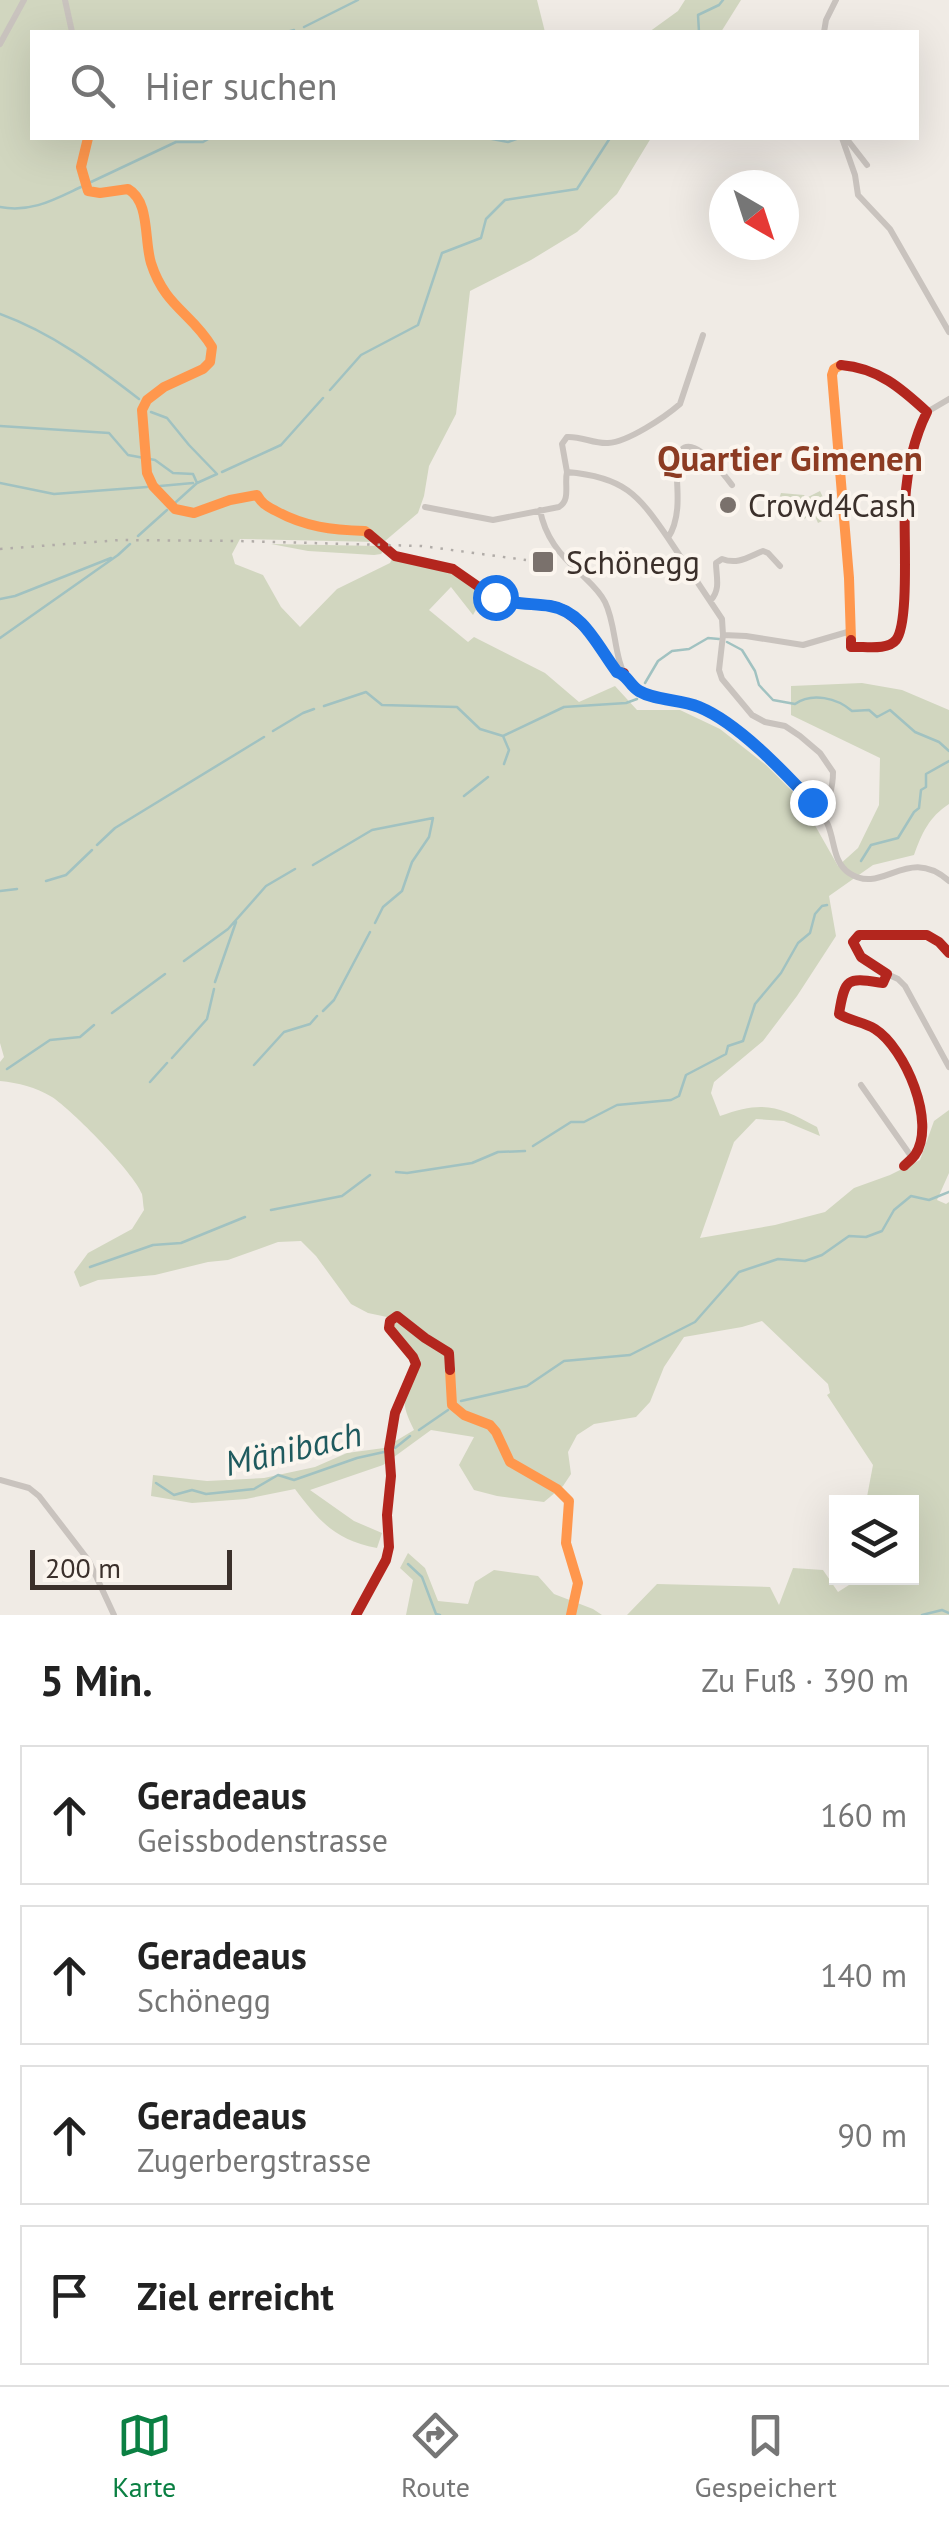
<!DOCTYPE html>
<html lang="de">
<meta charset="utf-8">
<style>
body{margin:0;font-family:"PT Sans",sans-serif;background:#f6f6f6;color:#222}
.controls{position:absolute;right:30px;bottom:30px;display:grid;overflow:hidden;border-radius:0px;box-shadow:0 10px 40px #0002}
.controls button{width:90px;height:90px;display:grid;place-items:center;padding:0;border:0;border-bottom:2px solid #e0e0e0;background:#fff;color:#222;font:50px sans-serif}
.compass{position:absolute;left:709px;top:170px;width:90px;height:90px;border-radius:50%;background:#fff;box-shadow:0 10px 40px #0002;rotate:141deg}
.scale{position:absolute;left:30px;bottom:25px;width:202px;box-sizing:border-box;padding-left:10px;border:5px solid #3b302b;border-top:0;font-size:28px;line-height:35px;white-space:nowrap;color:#3b302b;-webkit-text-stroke:8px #fbf5ee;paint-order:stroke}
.stop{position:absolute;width:30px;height:30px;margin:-22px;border:8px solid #1a73e8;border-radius:50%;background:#fff}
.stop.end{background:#1a73e8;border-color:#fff;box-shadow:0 2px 10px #0008}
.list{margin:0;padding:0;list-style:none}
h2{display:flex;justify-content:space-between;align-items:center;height:130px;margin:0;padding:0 40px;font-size:42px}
h2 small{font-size:32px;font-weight:400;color:#767676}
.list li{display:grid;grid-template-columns:65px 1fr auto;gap:30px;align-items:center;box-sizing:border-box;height:140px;margin:0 20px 20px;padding:0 20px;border:2px solid #e0e0e0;border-radius:0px}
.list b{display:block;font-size:38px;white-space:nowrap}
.list p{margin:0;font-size:32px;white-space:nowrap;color:#767676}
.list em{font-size:32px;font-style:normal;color:#767676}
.icon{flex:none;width:55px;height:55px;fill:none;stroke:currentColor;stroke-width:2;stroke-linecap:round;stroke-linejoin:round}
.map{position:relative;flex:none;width:949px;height:1615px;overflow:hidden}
.search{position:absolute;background:#fff;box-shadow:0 10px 40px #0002;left:30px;right:30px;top:30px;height:110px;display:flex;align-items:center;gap:25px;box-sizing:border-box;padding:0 35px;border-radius:0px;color:#767676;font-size:38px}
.sheet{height:770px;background:#fff}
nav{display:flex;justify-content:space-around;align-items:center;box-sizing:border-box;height:140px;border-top:2px solid #e0e0e0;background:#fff;font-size:28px;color:#767676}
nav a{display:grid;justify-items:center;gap:5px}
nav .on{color:#0b8043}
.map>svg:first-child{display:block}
.green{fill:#d1d6bf}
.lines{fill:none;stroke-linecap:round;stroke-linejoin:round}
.stream{stroke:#a1c2c1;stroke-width:2.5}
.street{stroke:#c9c3be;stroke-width:6}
.slow{stroke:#ff974d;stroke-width:10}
.jam{stroke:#b3261e;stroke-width:10}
.rail{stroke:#b1aca8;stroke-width:2.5;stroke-dasharray:2.5 8;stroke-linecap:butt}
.route{stroke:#1a73e8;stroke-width:12}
.poi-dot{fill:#7a716c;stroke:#fbf5ee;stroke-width:4}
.labels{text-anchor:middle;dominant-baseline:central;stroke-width:8;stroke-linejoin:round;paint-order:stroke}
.poi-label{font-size:32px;fill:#3b302b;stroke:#fbf5ee;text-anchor:start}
.neighbourhood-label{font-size:35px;font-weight:bold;fill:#8c3b22;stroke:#fbf5ee}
.water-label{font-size:35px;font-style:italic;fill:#1f5a5e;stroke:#fbf5ee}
</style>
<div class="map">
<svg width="949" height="1615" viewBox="0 0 949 1615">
<rect width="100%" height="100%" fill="#f0ebe5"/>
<path class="green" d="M0,0H537L545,32H32V138H651L617,194L577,232L531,260L470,291L456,414L429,466L424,496L418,513L385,541L360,527L333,529L286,518L334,532L364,535L376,542L240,539L232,554L235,564L263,575L281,607L300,627L337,589L390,563L392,559L451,572L483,597L473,615L451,587L429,610L468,642L474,637L545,673L579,702L615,686L637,710H680L720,729L766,765L800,799L838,866L858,848L879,805L880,758L791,715V686L862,683L902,690L949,710V804C929,817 922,833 914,855L873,865L829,896L836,936L797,996L763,1041L714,1082L711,1093L720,1116C763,1100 779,1106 817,1127L820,1136L784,1121L756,1119L734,1142L700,1238L775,1225L825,1212L854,1188L890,1175L920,1160L934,1121L949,1110V1173L937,1200L946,1204L949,1202V1615H627L657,1584L770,1587L779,1605L793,1568L823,1570L838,1592L860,1578L880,1581V1578H912V1502H866L873,1465L827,1395L830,1393L828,1384L762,1321L742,1327L684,1337L664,1367L650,1402L636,1417L594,1424L577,1435L568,1452L571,1474L563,1486L544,1502L497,1496L474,1490L459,1465L474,1437L431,1430L383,1465L310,1490L354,1521L382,1533L377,1548C335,1540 320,1522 295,1489L246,1499L192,1503L151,1496L153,1475L207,1481L264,1478L315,1467L347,1453L384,1448L414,1430C395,1392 409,1398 419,1364C413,1349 400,1341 393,1327L396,1320L404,1321L444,1353L449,1361L447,1387L453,1386V1354L399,1314L387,1317L368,1313L351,1304L316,1256L301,1241L278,1242L228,1260L208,1262L155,1275L98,1280L80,1287L74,1272L88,1253L132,1229L144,1210C143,1205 143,1199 142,1194C134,1173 72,1110 52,1097C35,1087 19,1083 0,1081V1062L4,1057L0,1043Z
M685,0H741L721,32H649L678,11Z
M820,491L832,516L818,523L814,514L804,519L798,517L780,496L781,493L804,495L806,498Z
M271,544L380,546L384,550L381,554L374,555L308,551Z
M408,1553L425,1568L438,1601L468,1604L475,1582L494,1570L538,1576L554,1594L593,1609L602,1615H406L413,1580L400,1568Z"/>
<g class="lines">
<path class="stream" d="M304,27L358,0
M287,32L294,30
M699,32L698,15L719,5L723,0
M487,138L508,142L519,138
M91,182L176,142H203L210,138
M0,207C32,213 55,199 83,186
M0,314C52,333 95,365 139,399
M330,390L361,355L418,325L442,253L481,238L486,219L505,200L577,189L610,138
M151,412L167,418L189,445L217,474L197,483L176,502
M0,426L109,433L128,455L155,460L173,473L193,474L197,483
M222,472L281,445L323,398
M0,483L54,494L147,487
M160,486L193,483
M138,536L167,510
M118,555L130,544
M0,599L15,596L111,558
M0,638L118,555
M727,642L742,650L755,671L759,685L773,700L795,704C812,692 837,698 852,711L869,710L877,717L890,710L915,732L939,742L949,751
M645,683L658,661L672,651L689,649L708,638L719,639
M324,706L366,692L382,705L457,707L480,729L503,736
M273,731L303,713L314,709
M504,764L509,750L503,736L564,707L626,703L637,699
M464,796L488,777
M97,845L115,828L264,737
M861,861L871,845L898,838L914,812L919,808L921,790L926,787V774L949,761
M313,865L372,830L433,818L429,837L412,862L402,891L383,907L375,923
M46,881L66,875L92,850
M0,891L17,889
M184,961L228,929L266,886L295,869
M215,982L236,922
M323,1011L334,1000L370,932
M112,1013L165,974
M172,1058L207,1019L214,989
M254,1065L284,1032L310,1024L317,1016
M7,1069L50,1040L80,1037L94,1025
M150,1082L167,1063
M533,1146L571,1122H584L617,1105L671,1100L679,1096L686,1075L726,1054L728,1046L743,1041L755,1004L781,973L798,943L810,933L815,914L822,906L827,905
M396,1172L407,1173L472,1163L498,1152L525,1151
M271,1210L342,1196L370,1175
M90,1267L153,1245L181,1243L245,1217
M461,1401L527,1386L564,1361L630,1355L695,1322L739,1272L778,1259L805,1261L822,1255L849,1236L866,1237L882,1231L894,1210L911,1196L929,1200L949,1192
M419,1430L448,1410
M395,1448L410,1436
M156,1483L174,1495L192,1490L206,1494L254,1489L278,1475L294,1480L357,1458L384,1452
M408,1564L422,1577L436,1614L440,1615
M922,1615L942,1610L949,1613"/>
<path class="street" d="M65,0L72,32
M824,32L826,20L836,0
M0,44L24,0
M842,138L855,175L858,195L890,229L949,332
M846,138L867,165
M927,412L949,399
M567,472L562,444L567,437C581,436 594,444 608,443C628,442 665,417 680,404L703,335
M732,485C722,472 684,421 676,463C677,488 682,516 668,538L722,619L723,635L719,670L722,679L752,715L765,722L785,726L800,736L820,753L833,772C833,787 830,800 820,812
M425,507L493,520L559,507C571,500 564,484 567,472C624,477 638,494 668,538
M540,510C545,537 560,555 580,573C589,582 599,590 605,602C617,626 613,660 629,682C645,701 678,698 700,708C716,714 731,725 744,737C768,757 817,798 828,825C835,842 833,862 849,873C883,896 907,844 949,881
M711,600C721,589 716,576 716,563L722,559C738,565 748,557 763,551L768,553L780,566
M723,635L746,636L803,645L851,631
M887,974L898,979L905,986L949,1067
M861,1085L913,1159
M0,1480L29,1488L39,1496L89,1561L114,1615"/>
<path class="slow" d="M88,138L81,167L88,191L100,193L128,189C150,201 144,240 151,263C165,307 192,313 212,347L210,362L203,369L164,387L147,400L142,410L147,473L153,486L175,509L194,513L230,500L257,495C262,504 267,506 276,511C305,527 332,530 365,531L369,534
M841,365L834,369L832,375L849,578L851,640
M450,1370L452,1405L464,1415L490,1425L496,1432L510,1462L557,1489L569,1501L566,1543L578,1583L571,1615"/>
<path class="jam" d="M841,365C878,368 901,388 927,412C913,440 907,471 905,502C903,528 910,623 896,640C887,651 864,646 851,647V640
M369,534L395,556L453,569L486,592L507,602L553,606L564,610L587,629L617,672L624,673
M904,1166C908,1162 912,1159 915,1155C937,1123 905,1048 875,1029C864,1022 850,1021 839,1014C845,976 848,978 883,983L887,974L861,957L853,942L859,935H927L939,942L949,953
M356,1615L386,1560L389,1547L387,1515L391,1476L389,1449L395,1413L416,1364L413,1357L389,1328L390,1321L397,1316L425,1338L446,1351L449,1353L450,1370"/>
<path class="rail" d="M0,549L120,540L239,541L422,546L526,560"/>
</g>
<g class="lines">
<path class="route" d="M495,597C513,605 531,603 550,606C583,611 598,647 617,672C627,674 629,685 639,691C656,701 680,699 699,707C738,723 783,771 812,802"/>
</g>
<g class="poi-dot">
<circle cx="728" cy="505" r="10"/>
<rect x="531" y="550" width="24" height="24" rx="5"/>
</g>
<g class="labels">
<g class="poi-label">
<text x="748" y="505">Crowd4Cash</text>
<text x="566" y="562">Schönegg</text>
</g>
<g class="neighbourhood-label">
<text x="790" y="458">Quartier Gimenen</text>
</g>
<g class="water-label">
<text transform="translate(293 1448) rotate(-13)">Mänibach</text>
</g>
</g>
</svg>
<div class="controls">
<button><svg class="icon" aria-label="layers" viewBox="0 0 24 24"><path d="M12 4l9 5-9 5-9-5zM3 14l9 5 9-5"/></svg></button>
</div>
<svg class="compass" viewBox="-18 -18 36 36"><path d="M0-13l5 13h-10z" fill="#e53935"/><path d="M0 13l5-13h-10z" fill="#767676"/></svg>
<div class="scale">200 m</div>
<div class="stop" style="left:495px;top:597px"></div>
<div class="stop end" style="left:812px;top:802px"></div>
<div class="search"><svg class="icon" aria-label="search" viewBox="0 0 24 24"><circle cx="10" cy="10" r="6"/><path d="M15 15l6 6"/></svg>Hier suchen</div>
</div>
<section class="sheet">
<h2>5 Min.<small>Zu Fuß · 390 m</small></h2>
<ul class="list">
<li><svg class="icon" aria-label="ahead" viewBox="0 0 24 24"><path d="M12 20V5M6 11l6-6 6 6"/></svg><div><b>Geradeaus</b><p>Geissbodenstrasse</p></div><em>160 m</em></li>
<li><svg class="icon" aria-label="ahead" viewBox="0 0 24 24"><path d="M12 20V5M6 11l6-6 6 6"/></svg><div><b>Geradeaus</b><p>Schönegg</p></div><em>140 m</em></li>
<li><svg class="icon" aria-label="ahead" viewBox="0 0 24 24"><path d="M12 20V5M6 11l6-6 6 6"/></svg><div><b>Geradeaus</b><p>Zugerbergstrasse</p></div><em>90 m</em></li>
<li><svg class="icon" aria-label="arrive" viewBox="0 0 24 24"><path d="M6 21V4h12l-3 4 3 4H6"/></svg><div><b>Ziel erreicht</b></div></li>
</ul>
</section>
<nav>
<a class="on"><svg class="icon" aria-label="map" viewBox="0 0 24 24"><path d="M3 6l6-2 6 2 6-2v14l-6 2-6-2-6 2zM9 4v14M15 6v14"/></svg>Karte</a>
<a><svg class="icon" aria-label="directions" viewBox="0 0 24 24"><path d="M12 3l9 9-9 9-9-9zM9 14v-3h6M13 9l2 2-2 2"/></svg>Route</a>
<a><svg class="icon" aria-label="saved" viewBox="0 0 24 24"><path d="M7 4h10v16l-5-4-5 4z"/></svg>Gespeichert</a>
</nav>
